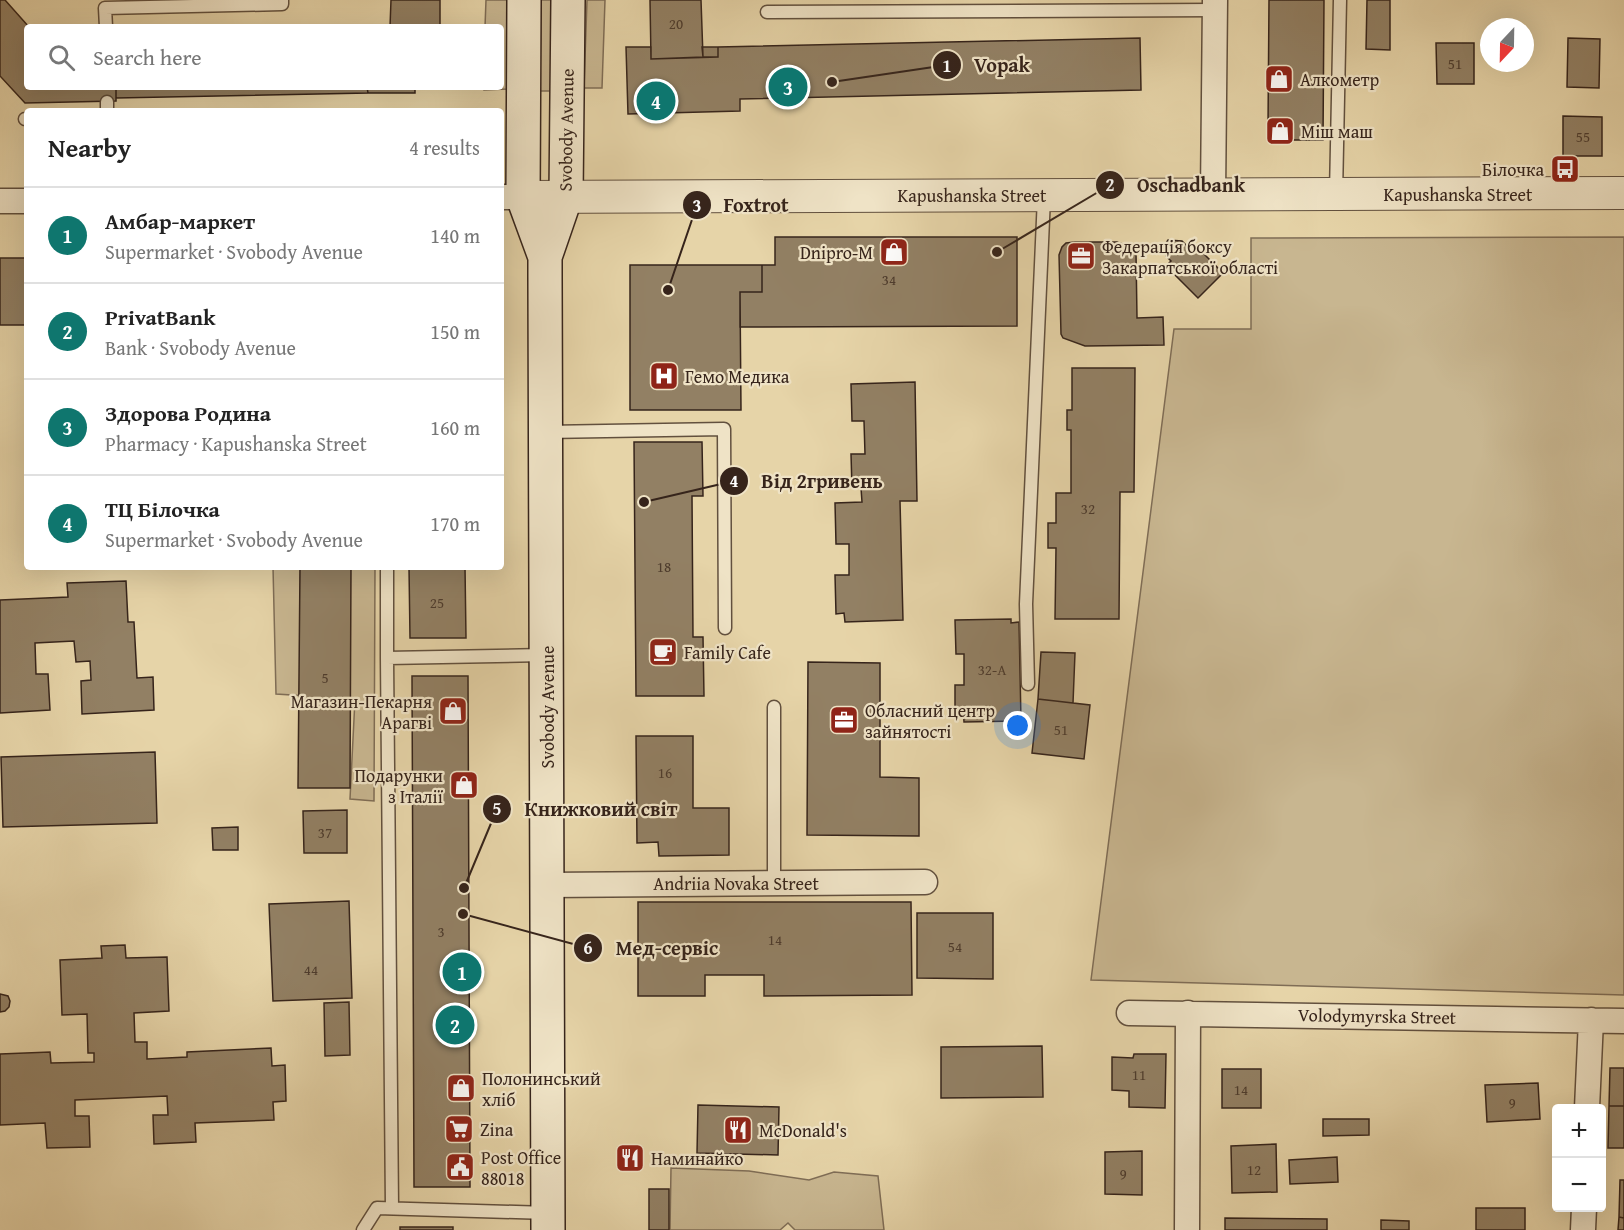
<!DOCTYPE html>
<meta charset="utf-8">
<style>
body{margin:0;font-family:"Gentium Book Plus",serif;background:#f6f6f6;color:#222}
.controls{position:absolute;right:18px;bottom:18px;display:grid;overflow:hidden;border-radius:6px;box-shadow:0 6px 24px #0002}
.controls button{width:54px;height:54px;display:grid;place-items:center;padding:0;border:0;border-bottom:2px solid #e0e0e0;background:#fff;color:#222;font:30px sans-serif}
.compass{position:absolute;left:1480px;top:18px;width:54px;height:54px;border-radius:50%;background:#fff;box-shadow:0 6px 24px #0002;rotate:202deg}
.you{position:absolute;left:1018px;top:726px;width:21px;height:21px;margin:-15px;border:4px solid #fff;border-radius:50%;background:#1a73e8;box-shadow:0 0 0 9px #1a73e833}
.badge{display:grid;place-items:center;width:39px;height:39px;border-radius:50%;background:#0f766e;color:#fff;font-size:20px;font-weight:700}
.pin{position:absolute;translate:-50% -50%;border:3px solid #fff;box-shadow:0 2px 6px #0006}
.list{margin:0;padding:0;list-style:none}
h2{display:flex;justify-content:space-between;align-items:center;height:78px;margin:0;padding:0 24px;font-size:26px}
h2 small{font-size:20px;font-weight:400;color:#767676}
.list li{display:grid;grid-template-columns:39px 1fr auto;gap:18px;align-items:center;box-sizing:border-box;height:96px;padding:0 24px;border-top:2px solid #e0e0e0}
.list b{display:block;font-size:22px;white-space:nowrap}
.list p{margin:0;font-size:20px;white-space:nowrap;color:#767676}
.list em{font-size:20px;font-style:normal;color:#767676}
.icon{flex:none;width:33px;height:33px;fill:none;stroke:currentColor;stroke-width:2;stroke-linecap:round;stroke-linejoin:round}
.map{position:relative;flex:none;width:1624px;height:1230px;overflow:hidden}
.search{position:absolute;background:#fff;box-shadow:0 6px 24px #0002;left:24px;top:24px;width:480px;height:66px;display:flex;align-items:center;gap:15px;box-sizing:border-box;padding:0 21px;border-radius:6px;color:#767676;font-size:22px}
.panel{position:absolute;background:#fff;box-shadow:0 6px 24px #0002;left:24px;top:108px;width:480px;height:462px;border-radius:6px}
.map>svg:first-child{display:block}
.green{fill:#c8b690;stroke:#7f6d56;stroke-width:1.5}
.building{fill:#928064;stroke:#36241b;stroke-width:1.5}
.lines{fill:none;stroke-linecap:round;stroke-linejoin:round}
.service-casing{stroke:#62503e;stroke-width:15}
.minor-casing{stroke:#62503e;stroke-width:27}
.tertiary-casing{stroke:#62503e;stroke-width:34}
.secondary-casing{stroke:#36241b;stroke-width:36}
.service{stroke:#efe3c6;stroke-width:12}
.minor{stroke:#efe3c6;stroke-width:24}
.tertiary{stroke:#efe3c6;stroke-width:32}
.secondary{stroke:#efe3c6;stroke-width:33}
.labels{text-anchor:middle;dominant-baseline:central;stroke-width:4.5;stroke-linejoin:round;paint-order:stroke}
.number-label{font-size:15px;fill:#4d3b2d}
.poi-label{font-size:18px;fill:#36241b;stroke:#efe3c6;text-anchor:start}
.street-label{font-size:18px;fill:#36241b;stroke:#efe3c6}
.leader{fill:none;stroke:#36241b;stroke-width:2}
.callout-dot{fill:#36241b;stroke:#efe3c6;stroke-width:2}
.mark-label{font-size:18px;text-anchor:middle;font-weight:bold;fill:#fff}
.callout-label{font-size:20px;text-anchor:middle;font-weight:bold;fill:#36241b;stroke:#efe3c6;stroke-width:4.5;stroke-linejoin:round;paint-order:stroke}
</style>
<div class="map">
<svg width="1624" height="1230" viewBox="0 0 1624 1230">
<rect width="100%" height="100%" fill="#e6d4a8"/>
<filter id="stains"><feTurbulence type="fractalNoise" baseFrequency=".00333" numOctaves="4"/><feColorMatrix values="0 0 0 0 .2 0 0 0 0 .09 0 0 0 0 .02 0 0 0 .5 -.17"/></filter>
<radialGradient id="worn" r=".72"><stop offset=".6" stop-color="#630" stop-opacity="0"/><stop offset="1" stop-color="#630" stop-opacity=".3"/></radialGradient>
<path class="green" d="M486,0H507V89L484,90V87H501V27H485Z
M541,0H555V91H540Z
M587,0H605L602,88H584Z
M1624,237V995L1091,980L1174,329H1251V238Z
M273,567H375L374,801L350,799L355,699L276,694Z
M671,1168L749,1171L809,1180L834,1172L878,1176L884,1230H795L788,1223L780,1230H670Z"/>
<path class="building" d="M0,0H5L29,27H27V87H116V101L25,103L0,76Z
M391,0H440V27H390Z
M650,0H701L703,57L651,59Z
M1269,0H1324L1323,140H1279L1268,127Z
M1367,0H1390V50L1366,49Z
M1140,38L1141,90L740,99V111L628,114L626,47H651V59L718,57V47Z
M1568,38L1600,39L1599,88L1567,87Z
M1436,43H1474V84H1437Z
M702,47H718V57H703Z
M116,87H367L368,93L116,98Z
M367,87H415V93H368Z
M1563,116L1602,117V156H1563Z
M775,237H1017V326L740,327V292H762V265H775Z
M1168,240L1182,241L1187,246L1191,241L1223,273L1198,298L1166,266L1171,261L1166,256V243Z
M1075,242H1117L1131,247L1136,253L1137,318L1163,317L1164,345L1085,346L1063,338L1061,334L1059,255L1062,247L1066,243Z
M0,258H27V325H0Z
M630,265H762V292H740L741,410H630Z
M1072,368H1135L1134,492H1120L1119,619H1055L1056,548H1048V523H1056V493H1071V430H1067V410H1072Z
M915,382L917,501H900L903,620L845,622L844,613L836,614L835,575H849V544H836L835,503L862,502L861,488H852L851,454H865L864,421H852L851,384Z
M634,442H702L703,496H692L693,637H703L704,696H636Z
M300,567H351L350,788H298Z
M409,567H465L466,638H410Z
M126,581L128,622H134L137,678L153,677L154,710L82,714L81,681L91,680L90,661L76,662L74,641L35,643L36,674H48L50,710L0,713V600L68,597L67,583Z
M1011,619V623L1019,622L1021,721L964,722L963,708H955V685H964V654H956L955,620Z
M1041,652L1075,653L1073,703L1038,699Z
M808,662L880,663V777L919,778V836L807,835Z
M412,676H468L470,1187H414Z
M1038,699L1090,705L1084,759L1032,753Z
M636,736H693V808H729V855L659,856L658,842L637,843Z
M155,752L157,823L3,827L1,757Z
M347,810V853H304L303,811Z
M238,827V850H213L212,828Z
M349,901L352,998L273,1001L269,904Z
M638,902H911L912,995L764,996V975H705V996H638Z
M917,913H993V979L917,978Z
M125,945L126,958L167,957L169,1011L134,1013L135,1042H147V1059L187,1057V1052L271,1048L272,1066L285,1065L286,1101L273,1102L274,1120L195,1123L196,1142L154,1144L153,1115H168L167,1096L75,1100V1116H89L90,1147L47,1148L45,1123L0,1125V1054L50,1052L51,1063L94,1062V1053H88L87,1014L62,1015L60,960L102,958L101,946Z
M0,994L8,996L10,1001L9,1007L5,1011L0,1012Z
M349,1002L350,1055L325,1056L324,1003Z
M1042,1046L1043,1097L941,1098V1047Z
M1134,1054H1166L1165,1108L1129,1107V1091L1112,1090V1057L1133,1058Z
M1610,1068H1624V1106H1609Z
M1222,1069H1261V1108H1222Z
M1538,1083L1540,1119L1487,1122L1485,1085Z
M698,1105L779,1107L778,1155L697,1153Z
M1609,1106H1624V1148H1608Z
M1323,1119H1369V1135L1323,1136Z
M1276,1144L1277,1192L1232,1193L1231,1146Z
M1142,1151V1195L1105,1194V1152Z
M1337,1157L1338,1182L1290,1184L1289,1160Z
M1620,1180H1624V1218L1619,1217Z
M649,1189H669V1230H649Z
M1476,1208H1525V1230H1476Z
M1619,1217L1624,1218V1230H1618Z
M1225,1218L1327,1219V1230H1225Z
M1381,1220L1409,1221V1230H1381Z
M400,1227H453V1230H400Z"/>
<g class="lines">
<g class="service-casing">
<path id="service" d="M767,12L1215,10
M106,27L105,8L282,4V0
M107,111V102
M25,119H27
M1336,194L1340,0
M546,432L724,429L725,628
M387,567V658L544,655
M387,658L392,1208
M1028,684L1026,604L1044,197
M774,883V707
M363,1230L377,1208L548,1213"/>
</g>
<g class="minor-casing">
<path id="minor" d="M1213,195L1215,0
M501,197H523
M0,201H27
M548,885L925,882
M1129,1013L1624,1021
M1587,1108L1591,1020
M1187,1230L1188,1013
M1583,1230L1584,1208"/>
</g>
<g class="tertiary-casing">
<path id="tertiary" d="M523,197L1624,193"/>
</g>
<g class="secondary-casing">
<path id="secondary" d="M524,0L523,197L545,257V277L548,1230
M545,257L566,196L568,0"/>
</g>
<use href="#service" class="service"/>
<use href="#minor" class="minor"/>
<use href="#tertiary" class="tertiary"/>
<use href="#secondary" class="secondary"/>
</g>
<defs>
<g id="shop-square" transform="scale(1.5)"><rect x="-9" y="-9" width="18" height="18" rx="4" fill="#8f2418" stroke="#efe3c6"/><path d="M-5-2.5h2.3a2.7 3.5 0 0 1 5.4 0H5L5.5 6h-11ZM-1.5-2.5h3a1.5 2.3 0 0 0-3 0Z" fill="#fff"/></g>
<g id="bus-square" transform="scale(1.5)"><rect x="-9" y="-9" width="18" height="18" rx="4" fill="#8f2418" stroke="#efe3c6"/><path d="M-5-6H5V4H4V6H2V4H-2V6H-4V4H-5ZM-3.5-4V0h7V-4ZM-3.5 1.2v1.5H-2V1.2ZM2 1.2v1.5H3.5V1.2Z" fill="#fff"/></g>
<g id="office-square" transform="scale(1.5)"><rect x="-9" y="-9" width="18" height="18" rx="4" fill="#8f2418" stroke="#efe3c6"/><path d="M-6-3h4V-5.5h4V-3h4V5H-6ZM-1-4.5V-3h2v-1.5ZM-6 0V1H6V0Z" fill="#fff"/></g>
<g id="hospital-square" transform="scale(1.5)"><rect x="-9" y="-9" width="18" height="18" rx="4" fill="#8f2418" stroke="#efe3c6"/><path d="M-5-5h3v3.5h4V-5h3V5h-3V1.5h-4V5h-3Z" fill="#fff"/></g>
<g id="cafe-square" transform="scale(1.5)"><rect x="-9" y="-9" width="18" height="18" rx="4" fill="#8f2418" stroke="#efe3c6"/><path d="M-5.5-4.5H6V0H3Q3 3.5 0 3.5H-2.5Q-5.5 3.5-5.5 0ZM3-3.2v2h1.7v-2ZM-6 4.5H4V6H-6Z" fill="#fff"/></g>
<g id="supermarket-square" transform="scale(1.5)"><rect x="-9" y="-9" width="18" height="18" rx="4" fill="#8f2418" stroke="#efe3c6"/><path d="M-6-5.5h2.5l.6 2H6L4.5 2H-2.5L-4.4-4H-6ZM-1.5 3.2a1.3 1.3 0 1 0 .1 0ZM3 3.2a1.3 1.3 0 1 0 .1 0Z" fill="#fff"/></g>
<g id="restaurant-square" transform="scale(1.5)"><rect x="-9" y="-9" width="18" height="18" rx="4" fill="#8f2418" stroke="#efe3c6"/><path d="M-5-6h1v4h1v-4h1v4h1v-4h1v5L-1.5 .5V6h-2V.5L-5-1ZM5-6V6H3V1.5H1.5Q1.5-4 5-6Z" fill="#fff"/></g>
<g id="civic-square" transform="scale(1.5)"><rect x="-9" y="-9" width="18" height="18" rx="4" fill="#8f2418" stroke="#efe3c6"/><path d="M-.6-6.5H3V-4.5H.6V-3L4-1V1h2V6H-6V1h2V-1L-.6-3ZM-1.2 2.5V6h2.4V2.5Z" fill="#fff"/></g>
</defs>
<g fill-rule="evenodd">
<use href="#shop-square" x="1279" y="79"/>
<use href="#shop-square" x="1280" y="131"/>
<use href="#bus-square" x="1565" y="169"/>
<use href="#shop-square" x="894" y="252"/>
<use href="#office-square" x="1081" y="256"/>
<use href="#hospital-square" x="664" y="376"/>
<use href="#cafe-square" x="663" y="652"/>
<use href="#shop-square" x="453" y="711"/>
<use href="#office-square" x="844" y="720"/>
<use href="#shop-square" x="464" y="785"/>
<use href="#shop-square" x="461" y="1088"/>
<use href="#supermarket-square" x="459" y="1129"/>
<use href="#restaurant-square" x="738" y="1130"/>
<use href="#restaurant-square" x="630" y="1158"/>
<use href="#civic-square" x="460" y="1167"/>
</g>
<g class="labels">
<g class="number-label">
<text x="676" y="23">20</text>
<text x="1455" y="63">51</text>
<text x="1583" y="136">55</text>
<text x="889" y="279">34</text>
<text x="1088" y="508">32</text>
<text x="664" y="566">18</text>
<text x="437" y="602">25</text>
<text x="992" y="669">32-А</text>
<text x="325" y="677">5</text>
<text x="1061" y="729">51</text>
<text x="665" y="772">16</text>
<text x="325" y="832">37</text>
<text x="441" y="931">3</text>
<text x="775" y="939">14</text>
<text x="955" y="946">54</text>
<text x="311" y="969">44</text>
<text x="1139" y="1074">11</text>
<text x="1241" y="1089">14</text>
<text x="1512" y="1102">9</text>
<text x="1254" y="1169">12</text>
<text x="1123" y="1173">9</text>
</g>
<g class="poi-label">
<text x="1300" y="79">Алкометр</text>
<text x="1301" y="131">Міш маш</text>
<text x="1544" y="169" text-anchor="end">Білочка</text>
<text x="1102" y="246">Федерація боксу<tspan x="1102" dy="21">Закарпатської області</tspan></text>
<text x="873" y="252" text-anchor="end">Dnipro-M</text>
<text x="685" y="376">Гемо Медика</text>
<text x="684" y="652">Family Cafe</text>
<text x="432" y="701" text-anchor="end">Магазин-Пекарня<tspan x="432" dy="21">Арагві</tspan></text>
<text x="865" y="710">Обласний центр<tspan x="865" dy="21">зайнятості</tspan></text>
<text x="443" y="775" text-anchor="end">Подарунки<tspan x="443" dy="21">з Італії</tspan></text>
<text x="482" y="1078">Полонинський<tspan x="482" dy="21">хліб</tspan></text>
<text x="480" y="1129">Zina</text>
<text x="759" y="1130">McDonald's</text>
<text x="481" y="1157">Post Office<tspan x="481" dy="21">88018</tspan></text>
<text x="651" y="1158">Наминайко</text>
</g>
<g class="street-label">
<text transform="translate(566 130) rotate(-89)">Svobody Avenue</text>
<text x="1458" y="194">Kapushanska Street</text>
<text x="972" y="195">Kapushanska Street</text>
<text transform="translate(547 707) rotate(-90)">Svobody Avenue</text>
<text x="736" y="883">Andriia Novaka Street</text>
<text transform="translate(1377 1016) rotate(1)">Volodymyrska Street</text>
</g>
</g>
<path class="leader" d="M832 82L947 65M997 252L1110 185M668 290L697 205M644 502L734 481M464 888L497 809M463 914L588 948"/>
<g class="callout-dot">
<circle cx="832" cy="82" r="6"/>
<circle cx="997" cy="252" r="6"/>
<circle cx="668" cy="290" r="6"/>
<circle cx="644" cy="502" r="6"/>
<circle cx="464" cy="888" r="6"/>
<circle cx="463" cy="914" r="6"/>
<circle cx="947" cy="65" r="15"/>
<circle cx="1110" cy="185" r="15"/>
<circle cx="697" cy="205" r="15"/>
<circle cx="734" cy="481" r="15"/>
<circle cx="497" cy="809" r="15"/>
<circle cx="588" cy="948" r="15"/>
</g>
<g class="mark-label">
<text x="947" y="72">1</text>
<text x="1110" y="191">2</text>
<text x="697" y="212">3</text>
<text x="734" y="487">4</text>
<text x="497" y="815">5</text>
<text x="588" y="954">6</text>
</g>
<g class="callout-label">
<text x="1002" y="72">Vopak</text>
<text x="1191" y="192">Oschadbank</text>
<text x="756" y="212">Foxtrot</text>
<text x="822" y="488">Від 2гривень</text>
<text x="601" y="816">Книжковий світ</text>
<text x="667" y="955">Мед-сервіс</text>
</g>
<rect width="100%" height="100%" filter="url(#stains)"/>
<rect width="100%" height="100%" fill="url(#worn)"/>
</svg>
<div class="controls">
<button>+</button>
<button>−</button>
</div>
<svg class="compass" viewBox="-18 -18 36 36"><path d="M0-13l5 13h-10z" fill="#e53935"/><path d="M0 13l5-13h-10z" fill="#767676"/></svg>
<div class="you"></div>
<div class="pin badge" style="left:462px;top:972px">1</div>
<div class="pin badge" style="left:455px;top:1025px">2</div>
<div class="pin badge" style="left:788px;top:87px">3</div>
<div class="pin badge" style="left:656px;top:101px">4</div>
<div class="search"><svg class="icon" aria-label="search" viewBox="0 0 24 24"><circle cx="10" cy="10" r="6"/><path d="M15 15l6 6"/></svg>Search here</div>
<section class="panel">
<h2>Nearby<small>4 results</small></h2>
<ul class="list">
<li><span class="badge">1</span><div><b>Амбар-маркет</b><p>Supermarket · Svobody Avenue</p></div><em>140 m</em></li>
<li><span class="badge">2</span><div><b>PrivatBank</b><p>Bank · Svobody Avenue</p></div><em>150 m</em></li>
<li><span class="badge">3</span><div><b>Здорова Родина</b><p>Pharmacy · Kapushanska Street</p></div><em>160 m</em></li>
<li><span class="badge">4</span><div><b>ТЦ Білочка</b><p>Supermarket · Svobody Avenue</p></div><em>170 m</em></li>
</ul>
</section>
</div>
